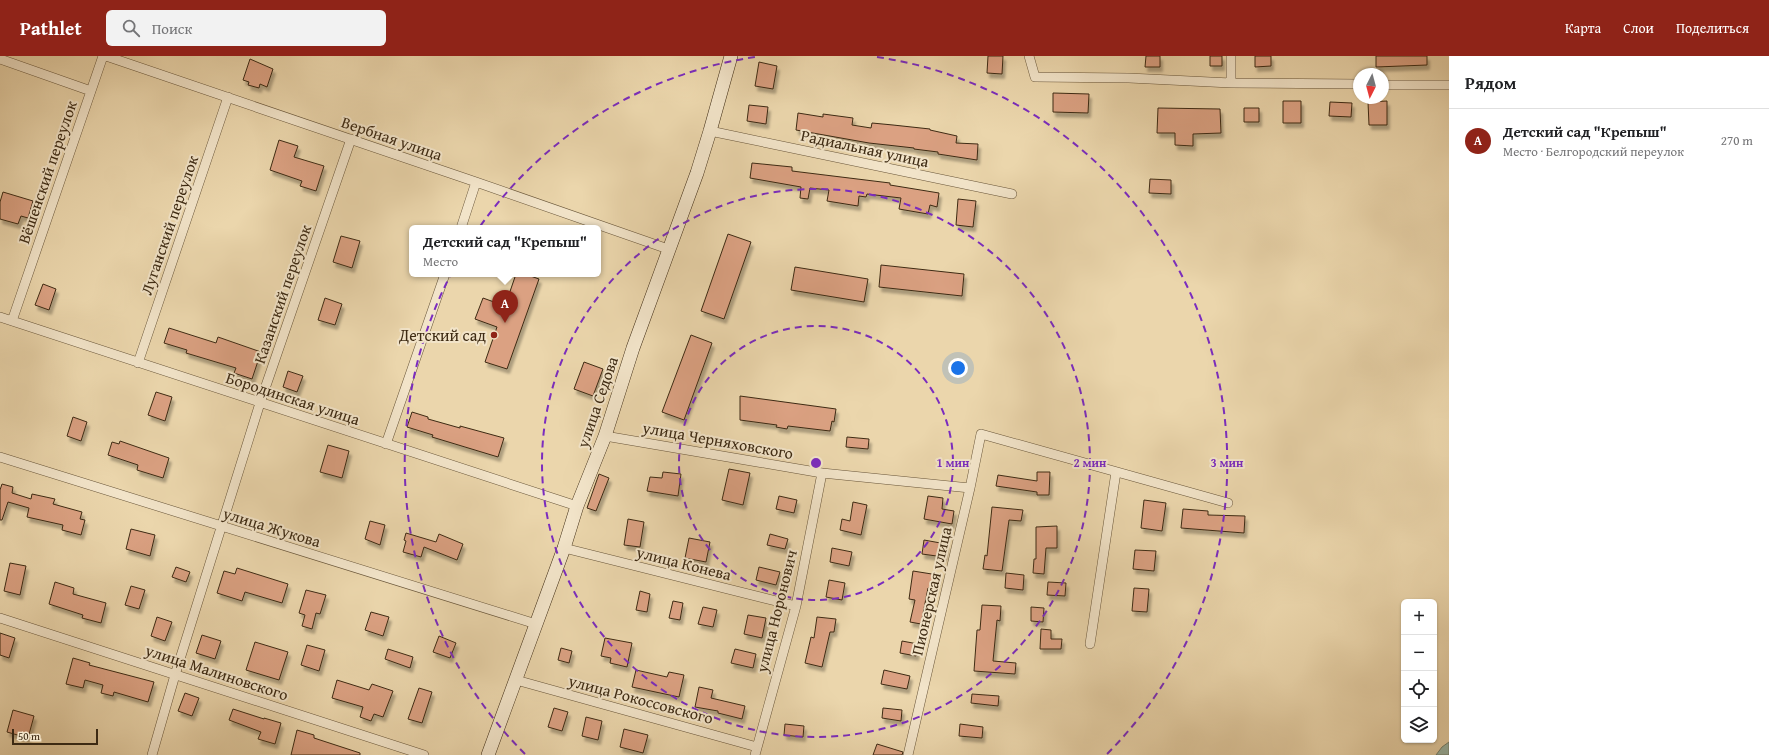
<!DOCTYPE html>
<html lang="ru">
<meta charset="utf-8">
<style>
body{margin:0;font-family:"Gentium Book Plus",serif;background:#f2f2f2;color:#202124}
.controls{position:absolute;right:12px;bottom:12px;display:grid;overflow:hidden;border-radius:6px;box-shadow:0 1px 3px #0004}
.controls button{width:36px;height:36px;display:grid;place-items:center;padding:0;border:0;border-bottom:1px solid #e0e0e0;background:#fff;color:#202124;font:20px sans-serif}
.compass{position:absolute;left:1353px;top:12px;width:36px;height:36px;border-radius:50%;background:#fff;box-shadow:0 1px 3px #0004;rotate:186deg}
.scale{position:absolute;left:12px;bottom:10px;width:86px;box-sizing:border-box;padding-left:4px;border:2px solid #3d2a13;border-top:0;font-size:11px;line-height:14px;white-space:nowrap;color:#3d2a13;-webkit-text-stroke:3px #f2e4c9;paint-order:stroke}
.you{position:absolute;left:958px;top:312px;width:14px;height:14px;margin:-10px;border:3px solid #fff;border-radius:50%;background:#1a73e8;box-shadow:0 0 0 6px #1a73e833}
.badge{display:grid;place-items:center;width:26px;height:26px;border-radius:50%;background:#8f2418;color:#fff;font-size:13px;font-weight:700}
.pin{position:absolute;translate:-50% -33px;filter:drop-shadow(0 1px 2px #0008)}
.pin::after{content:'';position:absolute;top:21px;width:14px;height:12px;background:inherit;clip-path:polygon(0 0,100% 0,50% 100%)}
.popup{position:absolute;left:409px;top:169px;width:192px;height:52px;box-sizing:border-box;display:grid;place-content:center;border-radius:6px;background:#fff;filter:drop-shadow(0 1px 3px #0005);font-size:13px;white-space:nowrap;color:#757577}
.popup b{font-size:15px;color:#202124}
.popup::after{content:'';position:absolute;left:50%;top:100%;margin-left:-8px;border:8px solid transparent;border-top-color:#fff}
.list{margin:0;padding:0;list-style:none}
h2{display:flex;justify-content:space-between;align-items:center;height:52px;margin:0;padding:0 16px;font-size:17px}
h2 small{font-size:13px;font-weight:400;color:#757577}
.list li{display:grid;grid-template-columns:26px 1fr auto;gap:12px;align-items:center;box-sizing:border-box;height:64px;padding:0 16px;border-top:1px solid #e0e0e0}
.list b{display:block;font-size:15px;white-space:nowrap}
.list p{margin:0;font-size:13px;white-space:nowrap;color:#757577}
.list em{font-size:13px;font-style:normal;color:#757577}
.icon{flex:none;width:22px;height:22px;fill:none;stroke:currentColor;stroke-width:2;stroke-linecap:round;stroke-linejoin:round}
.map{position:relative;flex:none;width:1449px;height:699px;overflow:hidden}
header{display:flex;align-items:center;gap:24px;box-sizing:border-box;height:56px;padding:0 20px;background:#8f2418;color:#fff}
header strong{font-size:19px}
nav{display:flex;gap:22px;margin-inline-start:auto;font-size:14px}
.search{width:280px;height:36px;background:#f2f2f2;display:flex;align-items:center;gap:10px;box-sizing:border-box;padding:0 14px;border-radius:6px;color:#757577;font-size:15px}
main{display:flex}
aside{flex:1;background:#fff}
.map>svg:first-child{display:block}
.water{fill:#98b9ab;stroke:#74806e}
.building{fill:#dba182;stroke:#3d2a13;filter:url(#shadow)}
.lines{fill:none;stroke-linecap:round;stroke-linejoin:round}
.street-casing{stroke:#685539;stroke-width:10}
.secondary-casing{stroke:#3d2a13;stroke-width:14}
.street{stroke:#f2e4c9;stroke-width:9}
.secondary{stroke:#f2e4c9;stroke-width:13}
.ring{fill:none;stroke:#7b2cbf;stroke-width:2;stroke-dasharray:7 5}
.poi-dot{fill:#8f2418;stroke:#f2e4c9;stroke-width:1.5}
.labels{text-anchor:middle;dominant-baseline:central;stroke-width:4;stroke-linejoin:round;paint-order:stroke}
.street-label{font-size:16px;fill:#3d2a13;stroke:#f2e4c9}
.poi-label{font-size:16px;fill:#3d2a13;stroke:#f2e4c9;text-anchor:end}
.centre{fill:#7b2cbf;stroke:#f2e4c9;stroke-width:2}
.ring-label{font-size:12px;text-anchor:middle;font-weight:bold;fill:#7b2cbf;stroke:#f2e4c9;stroke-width:4;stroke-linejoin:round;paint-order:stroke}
</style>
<header>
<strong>Pathlet</strong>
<div class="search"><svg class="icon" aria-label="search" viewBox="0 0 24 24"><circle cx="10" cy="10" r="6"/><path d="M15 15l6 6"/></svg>Поиск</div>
<nav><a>Карта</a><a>Слои</a><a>Поделиться</a></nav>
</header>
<main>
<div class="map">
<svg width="1449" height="699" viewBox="0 0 1449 699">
<defs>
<filter id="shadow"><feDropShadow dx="2.5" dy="4.5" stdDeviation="1" flood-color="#0004"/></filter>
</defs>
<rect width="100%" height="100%" fill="#ebd6ac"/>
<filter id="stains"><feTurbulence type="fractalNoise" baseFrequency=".005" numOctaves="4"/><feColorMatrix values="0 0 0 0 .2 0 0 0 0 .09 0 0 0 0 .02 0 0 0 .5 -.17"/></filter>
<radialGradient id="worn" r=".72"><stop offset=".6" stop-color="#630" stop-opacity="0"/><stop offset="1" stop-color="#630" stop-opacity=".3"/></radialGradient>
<path class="water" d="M1449,686V699H1436L1442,691Z"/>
<path class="building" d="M988,0H1003L1002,18L987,17Z
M1146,0H1160V11H1145Z
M1210,0H1222V10H1210Z
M1255,0H1271V10L1255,11Z
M1376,0H1427V9L1376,11Z
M250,3L273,13L267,31L260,28L259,32L248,29L249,26L243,24Z
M759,6L777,10L773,33L755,30Z
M1053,37L1089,38L1088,57L1053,56Z
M1283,45H1301V67H1283Z
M1387,45V69H1369L1368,46Z
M1330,46L1352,47L1351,61L1329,60Z
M749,49L768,51L766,68L747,65Z
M1158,52L1220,53L1221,77L1193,78V90L1175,89V77H1157Z
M1244,52H1259V66H1244Z
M798,57L823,61V58L853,62L852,69L871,72L872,67L893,69L930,73V74L957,80L956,87L978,88L977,104L938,98V96L914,93V92L869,87L796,74Z
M279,84L298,90L294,101L324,110L316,135L300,130L302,125L270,114Z
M752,107L792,111V115L890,127V129L939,137L937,151L930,149L928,158L899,153L901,142L867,138L866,141L859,140L858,150L827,145L829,134L810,132L808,143L800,142L801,131L750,122Z
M1150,123L1171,124V138L1149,137Z
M3,136L33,145L28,162L21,160L18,168L0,163V146Z
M958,143L976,145L973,171L956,169Z
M728,178L751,186L724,263L701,255Z
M341,180L360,185L352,212L333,206Z
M881,209L964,218L962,240L879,231Z
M795,211L868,223L864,246L791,234Z
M516,218H525L539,223L507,313L485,306L497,271L475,263L483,242L505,250Z
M43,228L56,233L49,254L35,249Z
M325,242L342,248L335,269L318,264Z
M169,272L216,287L218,281L261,296L252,323L234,317L236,312L186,297L187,294L164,287Z
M691,279L712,287L684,364L662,356Z
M584,306L603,313L593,340L574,333Z
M288,315L303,320L297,336L283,331Z
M156,336L172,341L165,365L148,359Z
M740,340L836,353L834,366L832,365L830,375L788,370L787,373L776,371L777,369L740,364Z
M412,356L428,361V363L460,372V370L504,382L498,401L432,381L433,379L407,371Z
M73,361L87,366L81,385L67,380Z
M847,381L869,383L868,393L846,391Z
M120,385L169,402L163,422L137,414L138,409L108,399L112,386L119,388Z
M328,389L349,395L342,422L320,416Z
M729,413L750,417L743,449L722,444Z
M663,416L681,418L678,440L647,435L650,421L662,422Z
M1037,416H1050L1049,439H1037V436L996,430L998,419L1037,425Z
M599,418L609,422L596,455L587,452Z
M2,428L13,431L12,437L31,443L32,438L55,443L53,448L82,456L80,463L85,464L81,479L62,474L63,469L27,461L29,452L8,446L2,464H0V434Z
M779,440L797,444L794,457L776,453Z
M928,440L943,442L942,453L954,455L952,468L924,463Z
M1144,444L1166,447L1162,475L1141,472Z
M853,446L867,449L861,479L840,474L842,463L850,465Z
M992,451L1023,454L1021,465L1009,464L1002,515L983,513L985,499L987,500Z
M1183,453L1208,455V459L1245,460L1244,477L1181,472Z
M628,463L644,466L640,491L624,489Z
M370,465L385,469L380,489L365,483Z
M1057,470V492H1046L1044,518L1033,517L1034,503H1036V471Z
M131,473L155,479L150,500L126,493Z
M406,477L436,486L439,478L463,488L457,504L424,491L421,501L403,496L406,485L404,484Z
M770,478L788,483L785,493L767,489Z
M689,482L710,486L706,506L685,502Z
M924,484L946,488L944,501L922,498Z
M832,492L852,496L849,510L830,506Z
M1135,494L1156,495L1154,515L1133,513Z
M10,507L26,510L20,539L4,535Z
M176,511L190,516L186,526L172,521Z
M759,511L780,516L776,529L756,524Z
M237,512L288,528L282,547L245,536L242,545L217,537L224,515L235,518Z
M913,515L938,519L935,533L928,532L921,568L910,566L915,544L909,543Z
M1006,517L1024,519L1023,534L1005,532Z
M829,524L845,527L842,544L826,541Z
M55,526L74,532L73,538L106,547L101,567L82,562L83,559L49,548Z
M1048,526L1066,527L1065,540L1047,539Z
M131,530L145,534L139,553L125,549Z
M1134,532L1149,533L1147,556L1132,555Z
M306,534L326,539L320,558L316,557L312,573L302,570L305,559L299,557Z
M640,535L650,538L647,556L636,554Z
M673,545L683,547L680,564L669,562Z
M982,549L1001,550L1000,565L997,564L993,605L1016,607L1015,618L974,615L977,574H980Z
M703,551L717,554L713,571L698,568Z
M1031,551L1044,552L1043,566L1031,565Z
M371,556L389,561L383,580L365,574Z
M748,559L766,562L762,582L744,578Z
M157,561L172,566L165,585L151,580Z
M817,561L836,563L834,576H830L822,611L805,607L811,581L814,582Z
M1041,573L1051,574V583H1062L1061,593H1040Z
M0,577L15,582L9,602L0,599Z
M202,579L221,585L215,603L196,597Z
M439,580L456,587L450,602L433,596Z
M605,582L632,587L627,611L610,607L611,602L601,600Z
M902,585L918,588L916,600L900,597Z
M255,586L288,596L279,624L246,614Z
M307,589L325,594L319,615L301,609Z
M561,592L572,595L569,607L558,604Z
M388,593L413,601L410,612L385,603Z
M735,593L756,598L753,612L731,607Z
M73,602L90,607L89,609L154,626L148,646L114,636L113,640L101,637L103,629L85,624L83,632L66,628Z
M636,614L667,621L669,616L684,619L679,641L632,631Z
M884,614L910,620L907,633L881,628Z
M337,624L369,634L372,628L393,635L383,661L374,658L371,665L360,661L363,651L332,642Z
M699,631L713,634L711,642L745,650L742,663L718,657V655L695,651Z
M419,632L432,636L422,667L408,663Z
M185,637L199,642L192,660L178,655Z
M972,638L999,640L998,650L971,647Z
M554,652L568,656L562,675L548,671Z
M883,652L902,654L901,665L882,662Z
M233,653L264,663V662L281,667L275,688L258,683L261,676L229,664Z
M13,654L34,660L28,682L7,676Z
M586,661L602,665L598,684L582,680Z
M785,668L804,670L803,681L784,679Z
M960,668L983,671L982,682L959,680Z
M624,673L648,679L643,697L620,691Z
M297,674L314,679V682L360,697V699H291Z
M877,688L903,696L902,699H873Z"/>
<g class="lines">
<g class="street-casing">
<path id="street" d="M106,0L476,126L668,193
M1029,0L1035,21L1129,22L1231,27L1359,28
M0,3L91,35
M1231,27V0
M1383,29H1449
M710,75L1012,138
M461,172L476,126
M0,261L577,450
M12,265L103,0
M138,307L228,41
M605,380L822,417L970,432
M386,388L445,218
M0,401L536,568
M564,492L796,550
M0,562L424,699
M1090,588L1116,416
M516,624L757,691
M152,699L175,619L260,347L351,83
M755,699L796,550L822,417
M908,699L970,432L981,378L1228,447"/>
</g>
<g class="secondary-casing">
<path id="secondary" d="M488,699L564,492L577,450L605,380L633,292L697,117L710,75L731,0"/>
</g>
<use href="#street" class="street"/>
<use href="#secondary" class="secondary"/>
</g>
<g class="ring">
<circle cx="816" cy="407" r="137"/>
<circle cx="816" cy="407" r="274"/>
<path d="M525 698A411 411 0 0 1 755 1M877 1A411 411 0 0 1 1107 698"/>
</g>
<circle class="poi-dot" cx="494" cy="279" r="4"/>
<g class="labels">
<g class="street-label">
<text transform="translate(392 82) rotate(19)">Вербная улица</text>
<text transform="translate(865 92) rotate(12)">Радиальная улица</text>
<text transform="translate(47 116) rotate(-71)">Вёшенский переулок</text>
<text transform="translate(169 169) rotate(-71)">Луганский переулок</text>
<text transform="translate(282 238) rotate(-71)">Казанский переулок</text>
<text transform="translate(293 342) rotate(18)">Бородинская улица</text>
<text transform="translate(597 346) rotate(-71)">улица Седова</text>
<text transform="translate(718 384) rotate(10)">улица Черняховского</text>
<text transform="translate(272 471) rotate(17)">улица Жукова</text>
<text transform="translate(684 507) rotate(14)">улица Конева</text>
<text transform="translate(931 535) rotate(-77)">Пионерская улица</text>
<text transform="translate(776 555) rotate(-76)">улица Норонович</text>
<text transform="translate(217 616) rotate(18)">улица Малиновского</text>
<text transform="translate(641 643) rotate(15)">улица Рокоссовского</text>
</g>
<g class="poi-label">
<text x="486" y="279">Детский сад</text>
</g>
</g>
<circle cx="816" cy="407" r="6" class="centre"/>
<g class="ring-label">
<text x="953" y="411">1 мин</text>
<text x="1090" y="411">2 мин</text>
<text x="1227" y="411">3 мин</text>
</g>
<rect width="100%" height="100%" filter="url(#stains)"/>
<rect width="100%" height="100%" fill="url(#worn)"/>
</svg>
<div class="controls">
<button>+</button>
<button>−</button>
<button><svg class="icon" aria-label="locate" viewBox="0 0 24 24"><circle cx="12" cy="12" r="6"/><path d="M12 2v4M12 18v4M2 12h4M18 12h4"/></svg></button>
<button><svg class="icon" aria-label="layers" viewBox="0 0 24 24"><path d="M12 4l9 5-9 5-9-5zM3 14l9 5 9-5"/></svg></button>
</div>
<svg class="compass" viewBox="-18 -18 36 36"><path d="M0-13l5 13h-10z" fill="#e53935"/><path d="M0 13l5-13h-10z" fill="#757577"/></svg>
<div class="scale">50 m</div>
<div class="you"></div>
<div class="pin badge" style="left:505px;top:267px">A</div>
<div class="popup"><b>Детский сад &quot;Крепыш&quot;</b>Место</div>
</div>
<aside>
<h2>Рядом<small></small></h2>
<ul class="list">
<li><span class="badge">A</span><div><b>Детский сад &quot;Крепыш&quot;</b><p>Место · Белгородский переулок</p></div><em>270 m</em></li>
</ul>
</aside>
</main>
